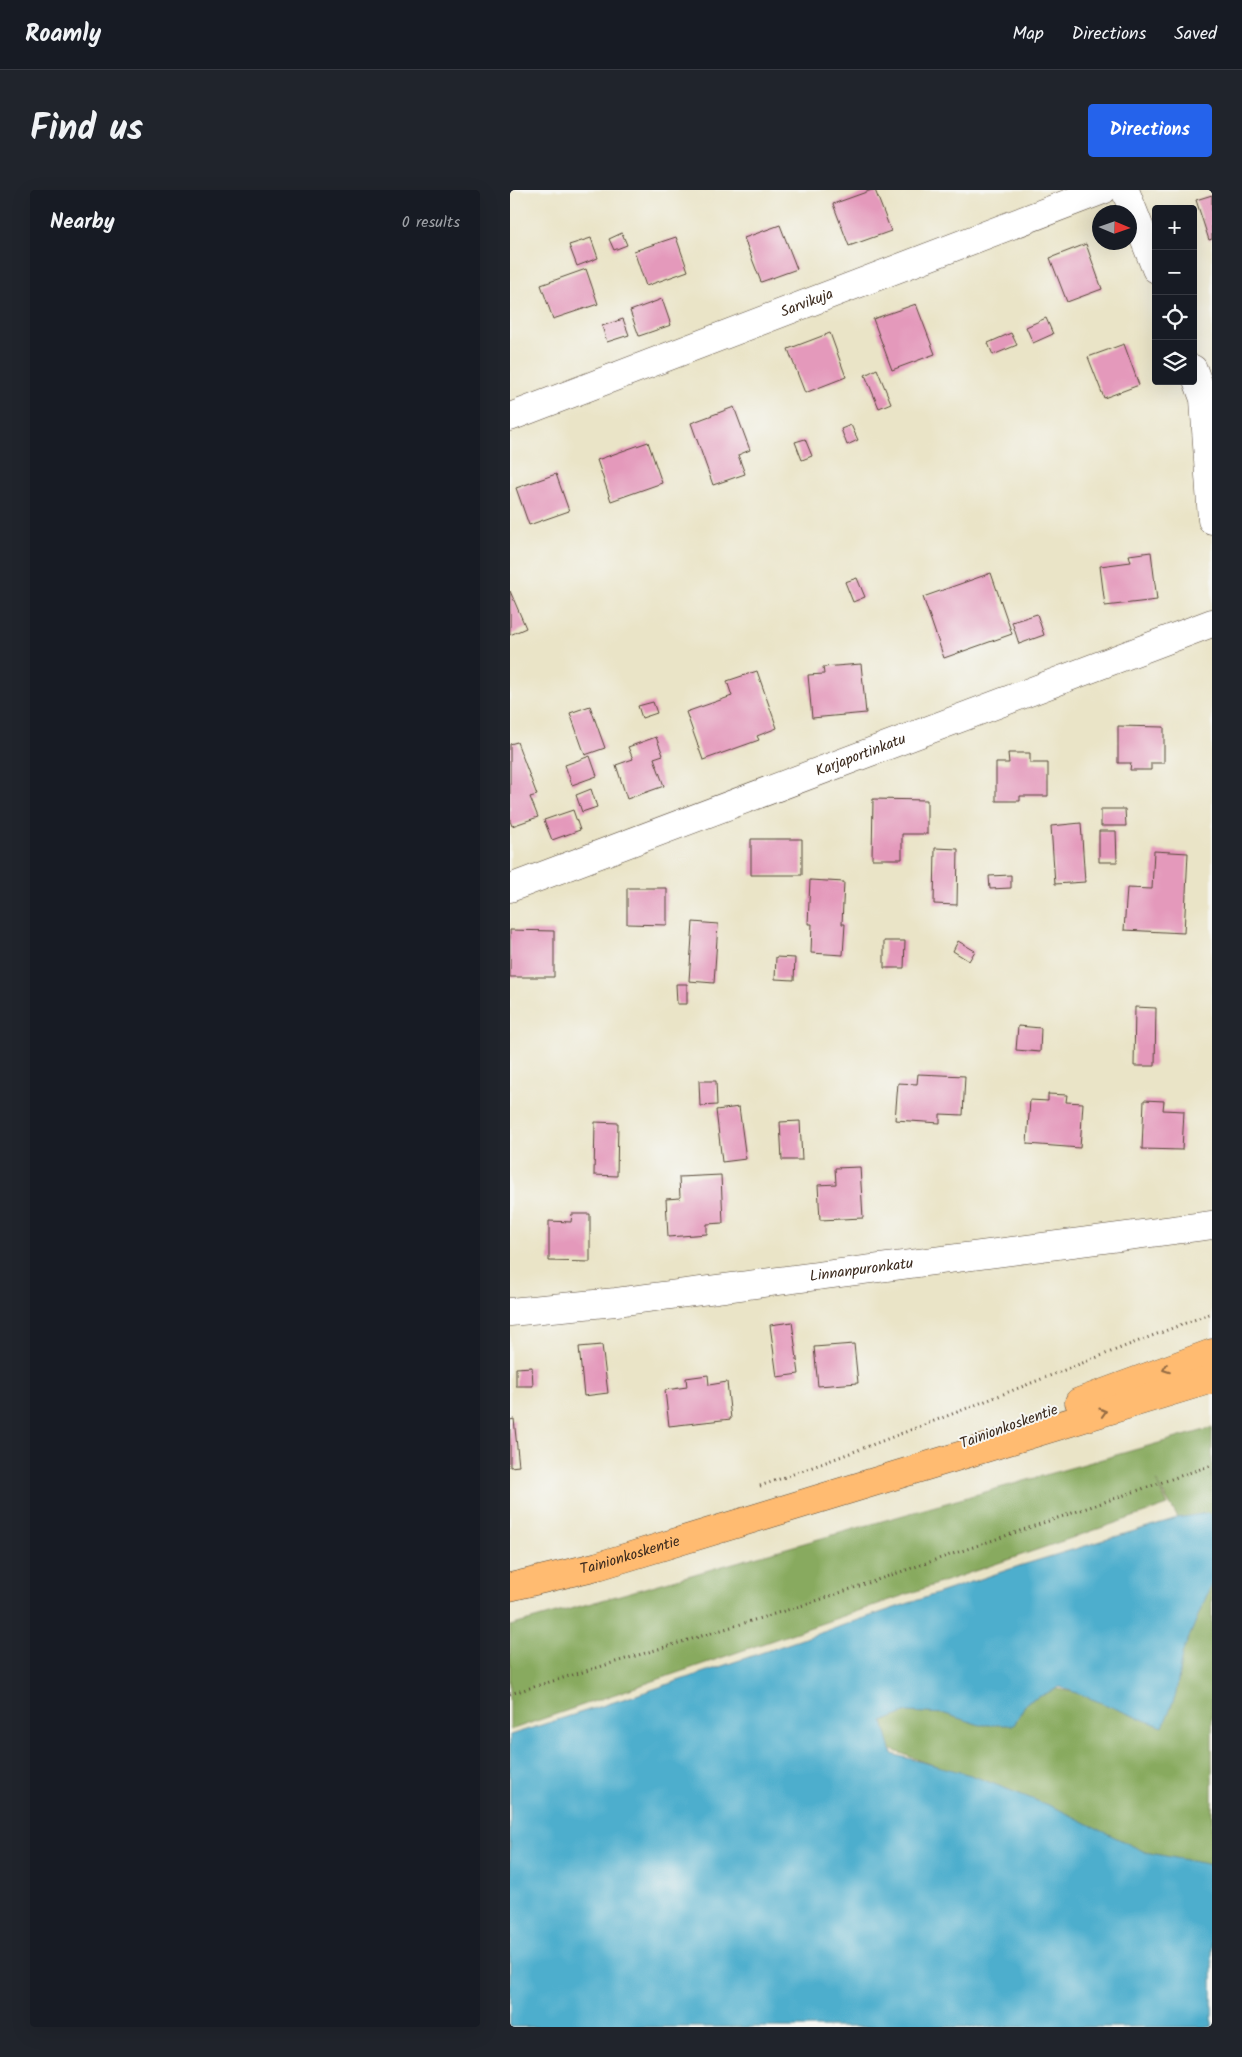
<!DOCTYPE html>
<meta charset="utf-8">
<style>
body{margin:0;font-family:Kalam,sans-serif;background:#20242c;color:#f1f3f6}
.controls{position:absolute;right:15px;top:15px;display:grid;overflow:hidden;border-radius:5px;box-shadow:0 5px 20px #0002}
.controls button{width:45px;height:45px;display:grid;place-items:center;padding:0;border:0;border-bottom:1px solid #363941;background:#171b24;color:#f1f3f6;font:25px sans-serif}
.compass{position:absolute;left:582px;top:15px;width:45px;height:45px;border-radius:50%;background:#171b24;box-shadow:0 5px 20px #0002;rotate:92deg}
.list{margin:0;padding:0;list-style:none}
h2{display:flex;justify-content:space-between;align-items:center;height:65px;margin:0;padding:0 20px;font-size:21px}
h2 small{font-size:16px;font-weight:400;color:#9ea1a6}
.icon{flex:none;width:28px;height:28px;fill:none;stroke:currentColor;stroke-width:2;stroke-linecap:round;stroke-linejoin:round}
.map{position:relative;flex:none;width:702px;height:1837px;overflow:hidden;border-radius:5px}
header{display:flex;align-items:center;gap:30px;box-sizing:border-box;height:70px;padding:0 25px;background:#171b24;border-bottom:1px solid #363941}
header strong{font-size:24px}
nav{display:flex;gap:28px;margin-inline-start:auto;font-size:18px}
.intro{display:flex;align-items:center;justify-content:space-between;box-sizing:border-box;height:120px;padding:0 30px}
h1{margin:0;font-size:35px}
.button{padding:12px 22px;border-radius:5px;background:#2563eb;color:#fff;font-size:18px;font-weight:700}
main{display:flex;gap:30px;padding:0 30px}
aside{flex:1;background:#171b24;border-radius:5px;box-shadow:0 5px 20px #0002}
.map>svg:first-child{display:block}
.forest{fill:#88aa5f;stroke:#626a3e}
.water{fill:#4eaecd;stroke:#446c76}
.building{fill:#e499bb}
.lines{fill:none;stroke-linecap:round;stroke-linejoin:round}
.minor-casing{stroke:#554637;stroke-width:29}
.major-casing{stroke:#554637;stroke-width:29}
.path{stroke:#554637;stroke-width:3;stroke-dasharray:1 4;stroke-linecap:butt}
.minor{stroke:#fff;stroke-width:28}
.major{stroke:#ffbb71;stroke-width:28}
.oneway{stroke:#936b43}
.labels{text-anchor:middle;dominant-baseline:central;stroke-width:4;stroke-linejoin:round;paint-order:stroke}
.street-label{font-size:15px;fill:#3b2a1e;stroke:#f6f6f2}
</style>
<header>
<strong>Roamly</strong>
<nav><a>Map</a><a>Directions</a><a>Saved</a></nav>
</header>
<div class="intro"><h1>Find us</h1><a class="button">Directions</a></div>
<main>
<aside>
<h2>Nearby<small>0 results</small></h2>
<ul class="list">
</ul>
</aside>
<div class="map">
<svg width="702" height="1837" viewBox="0 0 702 1837">
<rect width="100%" height="100%" fill="#f6f6f2"/>
<filter id="ink" filterUnits="userSpaceOnUse"><feTurbulence type="fractalNoise" baseFrequency=".02" numOctaves="2"/><feDisplacementMap in="SourceGraphic" scale="10" xChannelSelector="R" yChannelSelector="G"/><feConvolveMatrix kernelMatrix="1 2 1 2 8 2 1 2 1" color-interpolation-filters="sRGB"/></filter>
<filter id="wash" filterUnits="userSpaceOnUse"><feTurbulence type="fractalNoise" baseFrequency=".0096" numOctaves="4" result="noise"/><feDisplacementMap in="SourceGraphic" scale="20" xChannelSelector="R" yChannelSelector="G"/><feGaussianBlur stdDeviation="1.12" result="paint"/><feColorMatrix in="noise" values="0 0 0 0 0 0 0 0 0 0 0 0 0 0 0 0 0 1.4 0 .05"/><feComposite in="paint" operator="in"/></filter>
<g filter="url(#wash)">
<rect width="100%" height="100%" fill="#eae4c7"/>
<path class="forest" d="M702,1238V1702L523,1612L358,1551L370,1526L519,1494L630,1514L682,1351L646,1291L658,1315L0,1540V1436Z"/>
<path class="water" d="M697,1323L702,1325V1393L672,1464L666,1504L653,1537C618,1525 585,1509 550,1497L516,1513L504,1535H470L435,1524L396,1522L373,1532L382,1564L461,1585L548,1619L635,1662L702,1675V1837H0V1545L123,1506L509,1376L667,1328Z"/>
<g id="blocks">
<path class="building" d="M362,0H365L381,41L339,56L323,14Z
M702,5V49L699,50L686,10Z
M270,35L287,79L251,92L234,48Z
M112,43L117,55L104,60L99,49Z
M166,47L178,81L136,96L124,61Z
M81,48L88,68L67,76L59,55Z
M576,54L592,99L557,112L540,68Z
M76,79L88,114L43,129L31,95Z
M152,109L161,135L129,146L120,121Z
M406,114L425,164L382,180L363,129Z
M536,128L543,144L523,153L516,137Z
M113,129L119,145L97,152L92,136Z
M320,143L336,187L295,203L278,159Z
M501,143L507,155L483,165L478,153Z
M614,154L629,195L594,208L578,167Z
M367,179L381,213L369,218L355,185Z
M224,217L240,260L228,265L235,284L203,295L181,233Z
M341,235L348,250L337,255L331,239Z
M295,249L302,266L292,270L285,252Z
M138,252L152,293L101,311L87,270Z
M46,284L59,321L19,335L6,298Z
M641,362L647,410L595,416L590,376L621,372L619,365Z
M481,383L502,444L434,468L413,407Z
M347,388L355,407L343,412L335,392Z
M0,401L16,438L0,445Z
M527,424L534,445L509,454L502,432Z
M351,474L356,523L302,528L298,485L314,484L313,477Z
M247,481L267,538L247,546L249,550L193,570L176,522L222,506L217,491Z
M143,512L147,523L132,528L128,516Z
M80,516L95,558L75,565L60,523Z
M608,536L654,537V573H641V580H620L621,573H608Z
M146,547L153,565L144,568L154,596L117,609L106,575L123,569L118,557Z
M7,552L27,605L20,607L28,627L2,636L0,631V554Z
M498,563H520V573H538V606H510V611H486V573H499Z
M80,566L87,586L62,595L55,575Z
M81,599L87,617L72,622L66,605Z
M363,609L417,610V644H392V669H362Z
M591,619H615L616,636H591Z
M63,620L70,640L42,650L34,630Z
M571,633L575,692L545,694L541,636Z
M589,641H606L607,672H589Z
M241,649H292V685H241Z
M425,658L448,659L447,715L424,714Z
M644,661L678,663L674,743L614,740L617,698L642,699Z
M501,685V698L480,699L479,686Z
M300,690L334,692L332,734H335L333,765L301,763L302,734H298Z
M117,698H157V735L117,734Z
M183,732L208,734L204,793L179,791Z
M0,740L44,741V787H0Z
M374,751H395L394,778H374Z
M448,751L465,761L459,771L443,761Z
M266,767L285,768L284,790L265,789Z
M166,794H177V814H167Z
M625,817L646,818L645,876H624Z
M508,836L531,838L530,862L506,860Z
M408,884L455,886L453,925L430,924V933L385,930L388,893L407,894Z
M189,891H206L207,915L190,916Z
M538,904L557,905L556,912L573,913L570,958L517,954L520,910L538,911Z
M634,910L654,911L653,920L674,921L672,960L632,959Z
M229,917L236,969L212,972L206,920Z
M290,931L292,970H272L270,932Z
M85,932L108,933L107,986L84,985Z
M350,977L353,1028L310,1030L308,995L326,994L325,978Z
M211,985L213,1033L197,1034V1044L158,1047L156,1009L170,1008L169,987Z
M62,1024H80V1072L39,1071V1031L61,1032Z
M282,1132L289,1184L267,1187L260,1135Z
M344,1154L348,1193L308,1196L304,1157Z
M92,1155L98,1203L74,1206L69,1157Z
M22,1177L23,1196H6V1178Z
M198,1185L199,1195L217,1192L221,1229L159,1236L155,1200L177,1197L176,1188Z
M4,1229L9,1276L0,1277V1230Z"/>
</g>
</g>
<g filter="url(#ink)">
<use href="#blocks" fill-opacity="0" stroke="#554637" stroke-width="1"/>
<g class="lines">
<g class="minor-casing">
<g id="minor">
<path d="M615,0L646,79"/>
<path d="M683,179L694,209L702,330"/>
<path id="s1" d="M0,227L593,0"/>
<path id="s2" d="M0,698L702,433"/>
<path id="s3" d="M0,1122L106,1112L702,1035"/>
</g>
</g>
<g class="major-casing">
<g id="major">
<path d="M569,1212L702,1163"/>
<path id="s4" d="M0,1397L88,1376L702,1189"/>
</g>
</g>
<path class="path" d="M250,1296C402,1242 551,1180 702,1123
M0,1504L297,1414L702,1275"/>
<use href="#minor" class="minor"/>
<use href="#major" class="major"/>
</g>
<defs><path id="oneway-chevron" d="M-2-3.5L2.5 0L-2 3.5" fill="none" stroke-width="1.6" stroke-linecap="round" stroke-linejoin="round" transform="scale(1.25)"/></defs>
<g class="oneway">
<use href="#oneway-chevron" transform="translate(656 1179) rotate(160)"/>
<use href="#oneway-chevron" transform="translate(593 1222) rotate(-17)"/>
</g>
</g>
<g class="labels">
<g class="street-label">
<text stroke="none"><textPath href="#s1" startOffset="318">Sarvikuja</textPath></text>
<text stroke="none"><textPath href="#s2" startOffset="375">Karjaportinkatu</textPath></text>
<text stroke="none"><textPath href="#s3" startOffset="354">Linnanpuronkatu</textPath></text>
<text transform="translate(499 1237) rotate(-20)">Tainionkoskentie</text>
<text stroke="none"><textPath href="#s4" startOffset="124">Tainionkoskentie</textPath></text>
</g>
</g>
</svg>
<div class="controls">
<button>+</button>
<button>−</button>
<button><svg class="icon" aria-label="locate" viewBox="0 0 24 24"><circle cx="12" cy="12" r="6"/><path d="M12 2v4M12 18v4M2 12h4M18 12h4"/></svg></button>
<button><svg class="icon" aria-label="layers" viewBox="0 0 24 24"><path d="M12 4l9 5-9 5-9-5zM3 14l9 5 9-5"/></svg></button>
</div>
<svg class="compass" viewBox="-18 -18 36 36"><path d="M0-13l5 13h-10z" fill="#e53935"/><path d="M0 13l5-13h-10z" fill="#9ea1a6"/></svg>
</div>
</main>
